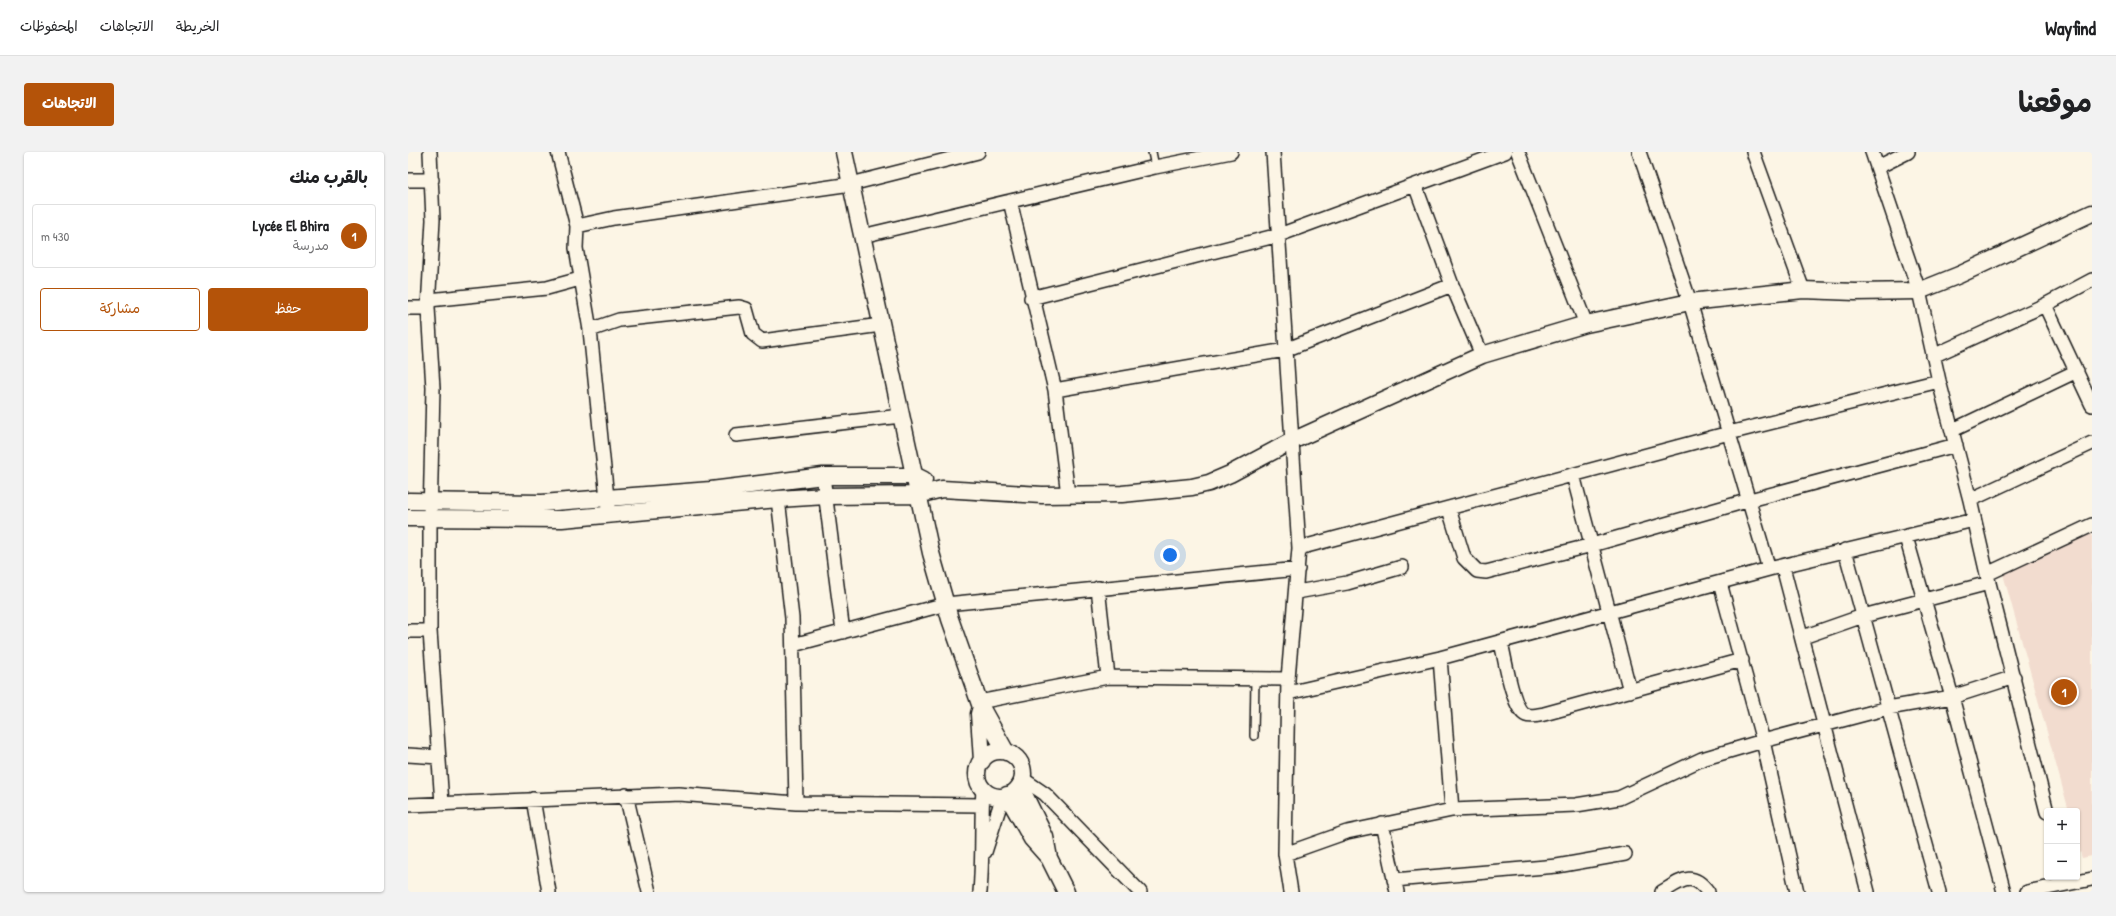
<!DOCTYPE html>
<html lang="ar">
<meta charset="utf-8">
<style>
body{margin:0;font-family:"Patrick Hand","Playpen Sans Arabic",sans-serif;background:#f2f2f2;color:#202124;direction:rtl}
.controls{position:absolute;right:12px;bottom:12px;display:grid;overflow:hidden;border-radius:4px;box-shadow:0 1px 3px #0004}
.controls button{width:36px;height:36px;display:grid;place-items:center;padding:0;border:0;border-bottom:1px solid #e0e0e0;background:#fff;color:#202124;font:20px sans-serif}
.you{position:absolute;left:762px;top:403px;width:14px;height:14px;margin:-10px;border:3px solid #fff;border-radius:50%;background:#1a73e8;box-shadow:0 0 0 6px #1a73e833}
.badge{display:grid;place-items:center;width:26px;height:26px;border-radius:50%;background:#b45309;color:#fff;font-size:13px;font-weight:700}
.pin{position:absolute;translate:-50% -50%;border:2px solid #fff;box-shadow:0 1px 4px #0006}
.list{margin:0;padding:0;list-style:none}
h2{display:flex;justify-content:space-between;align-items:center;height:52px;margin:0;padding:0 16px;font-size:17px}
h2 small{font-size:13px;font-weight:400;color:#757577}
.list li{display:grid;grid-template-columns:26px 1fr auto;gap:12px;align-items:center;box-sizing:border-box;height:64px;margin:0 8px 8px;padding:0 8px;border:1px solid #e0e0e0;border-radius:4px}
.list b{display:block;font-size:15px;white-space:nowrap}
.list p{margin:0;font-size:13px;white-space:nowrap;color:#757577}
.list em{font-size:13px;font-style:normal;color:#757577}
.actions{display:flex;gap:8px;padding:12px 16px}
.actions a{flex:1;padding:9px 0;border:1px solid #b45309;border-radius:4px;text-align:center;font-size:14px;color:#b45309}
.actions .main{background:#b45309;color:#fff}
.map{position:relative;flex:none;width:1684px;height:740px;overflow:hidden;direction:ltr;border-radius:4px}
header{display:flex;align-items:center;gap:24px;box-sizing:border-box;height:56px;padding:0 20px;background:#fff;border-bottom:1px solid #e0e0e0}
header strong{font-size:19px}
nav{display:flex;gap:22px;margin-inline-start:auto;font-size:14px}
.intro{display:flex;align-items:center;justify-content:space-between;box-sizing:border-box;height:96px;padding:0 24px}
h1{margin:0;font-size:28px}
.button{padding:10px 18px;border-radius:4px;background:#b45309;color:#fff;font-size:14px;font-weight:700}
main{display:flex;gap:24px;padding:0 24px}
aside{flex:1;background:#fff;border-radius:4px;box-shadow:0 1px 3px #0004}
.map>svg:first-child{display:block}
.built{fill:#f2dccf}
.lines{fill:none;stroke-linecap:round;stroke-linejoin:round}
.service-casing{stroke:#1c1c1c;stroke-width:10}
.minor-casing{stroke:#1c1c1c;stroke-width:16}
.tertiary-casing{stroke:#1c1c1c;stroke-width:19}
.service{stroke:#fcf5e5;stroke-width:7}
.minor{stroke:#fcf5e5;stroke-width:13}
.tertiary{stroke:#fcf5e5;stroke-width:16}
</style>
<header>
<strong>Wayfind</strong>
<nav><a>الخريطة</a><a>الاتجاهات</a><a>المحفوظات</a></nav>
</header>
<div class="intro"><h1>موقعنا</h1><a class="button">الاتجاهات</a></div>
<main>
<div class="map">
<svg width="1684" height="740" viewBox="0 0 1684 740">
<rect width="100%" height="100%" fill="#fcf5e5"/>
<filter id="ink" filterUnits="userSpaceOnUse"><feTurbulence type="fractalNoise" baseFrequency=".025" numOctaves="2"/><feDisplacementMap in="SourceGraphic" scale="8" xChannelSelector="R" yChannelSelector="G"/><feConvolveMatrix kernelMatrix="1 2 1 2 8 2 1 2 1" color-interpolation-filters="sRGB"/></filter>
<g filter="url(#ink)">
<path class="built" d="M1684,380V704L1674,706L1669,688V659H1661L1595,422Z"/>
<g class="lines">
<g class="service-casing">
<path id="service" d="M744,0L747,15
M846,584L847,527"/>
</g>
<g class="minor-casing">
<path id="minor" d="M22,0L25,68L20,156L25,236L22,367V479L34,652
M150,0L169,74L168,96L182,178L200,356
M865,0L891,396L880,527L877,702L883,740
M1110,0L1178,172
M1231,0L1282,150L1361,417
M1345,0L1395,138
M1464,0L1511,139L1531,229L1562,348L1581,431L1639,660
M1470,15L1500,0
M0,28H24
M1007,33L1044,133L1074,203
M602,49L647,238L660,343
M169,74L206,66L443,32L570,0
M454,84L747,15L823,0
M623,146L871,83L1097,0
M21,148L139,136L172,127
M1637,153L1684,253
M0,156H20
M182,178L211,168L331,155L338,157L345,182L354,189L473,173
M1525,204L1637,153L1684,128
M647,238L877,198L1044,133
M1545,278L1669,219
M328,283L493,264
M1165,323L1222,539
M415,324L435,480
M370,347L384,466L388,651L574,653
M1562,348L1684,291
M1041,357L1056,406L1069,419L1078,420L1184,393L1342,348L1548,293
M1498,385L1544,545L1596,740
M891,396L1321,281L1531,229
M1437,398L1531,740
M1375,415L1460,740
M1579,422L1684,373
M1312,431L1355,589L1389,740
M690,436L700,525
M889,440L939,431L994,415
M0,479H22
M1395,485L1455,464L1581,431
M1093,490C1096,503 1105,559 1118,563C1123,565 1131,563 1136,562L1334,508
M385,493L538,452L890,417
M1032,506L1044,658
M880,541L1032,506L1361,417L1566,368
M571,550L700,525L880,527
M0,603L31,605
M615,627L637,642L732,740
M218,643L241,740
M125,647L141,740
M0,653L270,642L388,651
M974,672L989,740
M577,700L595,644
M877,702L939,680L1044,658L1168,653L1211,646L1294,607L1355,589L1480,556L1544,545L1606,525
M986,728L1149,714L1217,702
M572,740C575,705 573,671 575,636
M1254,740C1273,729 1284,718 1300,740
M1619,740L1684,727"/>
</g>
<g class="tertiary-casing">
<path id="tertiary" d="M436,0L523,401L542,467L573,555L598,600
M0,349L134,351L303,338L415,324H508L516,328
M0,366L154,367L370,347L418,344L510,343L534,337L634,343L714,342L784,335L801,331L822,322L884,289L1074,203L1178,172L1282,150L1395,138L1447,140L1511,139L1551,123L1684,61
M573,555L571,562L574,609
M569 622a23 23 0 1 1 46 0a23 23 0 1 1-46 0Z
M612,634L637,685L641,706L658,740
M599,643L624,687L640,705"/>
</g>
<use href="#service" class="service"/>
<use href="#minor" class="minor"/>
<use href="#tertiary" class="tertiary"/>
</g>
</g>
</svg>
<div class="controls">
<button>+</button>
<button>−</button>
</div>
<div class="you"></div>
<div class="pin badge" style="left:1656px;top:540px">1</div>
</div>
<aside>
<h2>بالقرب منك<small></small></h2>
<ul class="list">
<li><span class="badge">1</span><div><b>Lycée El Bhira</b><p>مدرسة</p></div><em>430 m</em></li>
</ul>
<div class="actions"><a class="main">حفظ</a><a>مشاركة</a></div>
</aside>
</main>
